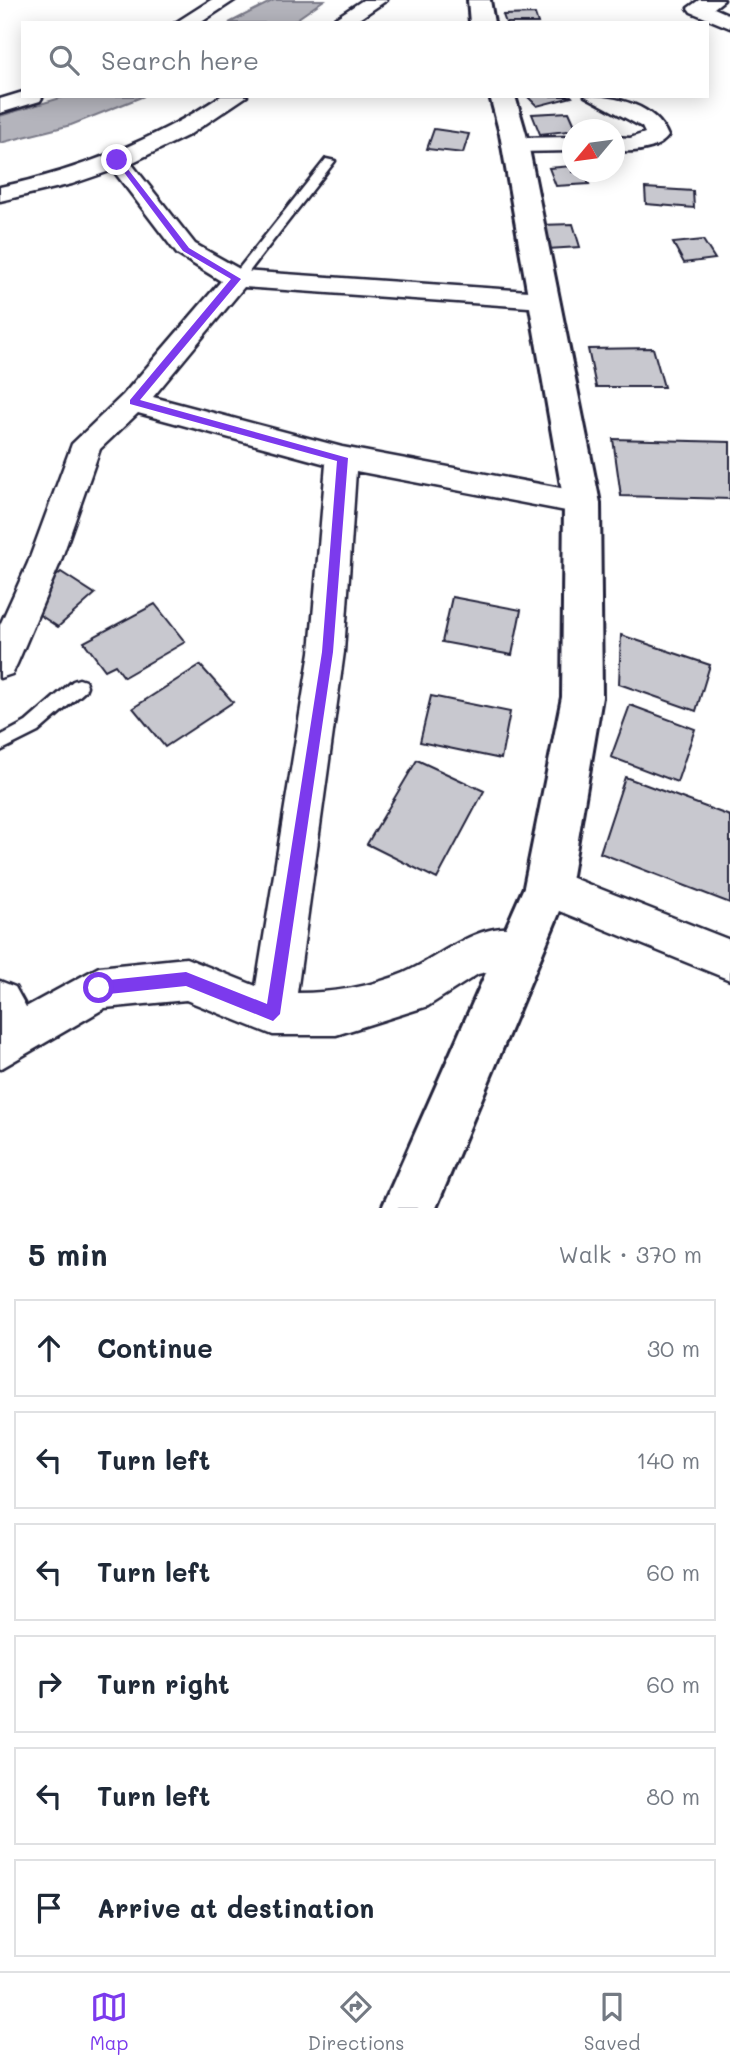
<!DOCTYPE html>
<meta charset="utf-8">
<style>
body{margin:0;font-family:Mali,sans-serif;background:#f6f6f7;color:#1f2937}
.compass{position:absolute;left:562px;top:119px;width:63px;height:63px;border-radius:50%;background:#fff;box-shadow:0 4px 18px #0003;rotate:241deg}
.stop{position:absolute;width:21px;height:21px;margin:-16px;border:5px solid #7c3aed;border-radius:50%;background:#fff}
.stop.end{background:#7c3aed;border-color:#fff;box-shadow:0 2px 7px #0008}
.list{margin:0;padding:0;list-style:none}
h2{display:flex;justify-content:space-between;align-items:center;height:91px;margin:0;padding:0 28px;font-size:30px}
h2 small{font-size:23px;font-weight:400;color:#747a83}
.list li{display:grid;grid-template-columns:46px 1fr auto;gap:21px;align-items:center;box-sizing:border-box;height:98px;margin:0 14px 14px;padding:0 14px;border:2px solid #e0e1e3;border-radius:0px}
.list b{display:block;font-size:26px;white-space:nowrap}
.list em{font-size:23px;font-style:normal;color:#747a83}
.icon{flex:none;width:38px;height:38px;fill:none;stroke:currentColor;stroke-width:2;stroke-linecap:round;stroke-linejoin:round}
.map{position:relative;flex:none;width:730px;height:1208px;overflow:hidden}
.search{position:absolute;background:#fff;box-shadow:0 4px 18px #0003;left:21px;right:21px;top:21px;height:77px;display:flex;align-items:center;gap:18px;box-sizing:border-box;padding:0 24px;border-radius:0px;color:#747a83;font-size:26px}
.sheet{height:763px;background:#fff}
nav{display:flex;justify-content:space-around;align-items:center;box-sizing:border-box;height:98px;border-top:2px solid #e0e1e3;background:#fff;font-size:19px;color:#747a83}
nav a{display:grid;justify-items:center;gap:4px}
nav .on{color:#7c3aed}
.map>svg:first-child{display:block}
.water{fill:#b4b4bc;stroke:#7a7a88;stroke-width:2}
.building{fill:#c8c8cf;stroke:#22223b;stroke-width:2}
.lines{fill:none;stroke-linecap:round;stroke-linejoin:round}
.lane-casing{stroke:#22223b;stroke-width:5}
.street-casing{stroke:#22223b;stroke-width:5}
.secondary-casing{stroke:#22223b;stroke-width:6}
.lane{fill:#fff;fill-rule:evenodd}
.street{fill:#fff;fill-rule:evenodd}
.secondary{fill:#fff;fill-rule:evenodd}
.route{fill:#7c3aed}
</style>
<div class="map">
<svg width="730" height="1208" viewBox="0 0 730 1208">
<rect width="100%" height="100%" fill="#fff"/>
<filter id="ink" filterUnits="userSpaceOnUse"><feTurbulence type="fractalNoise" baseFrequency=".0143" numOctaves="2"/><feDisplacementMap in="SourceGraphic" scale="14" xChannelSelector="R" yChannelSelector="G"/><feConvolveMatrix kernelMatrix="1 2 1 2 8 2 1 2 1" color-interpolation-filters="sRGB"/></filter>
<g filter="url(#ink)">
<path class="water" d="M274,0H324L291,23H229Z
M67,96H144L71,125L0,143V116Z"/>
<path class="building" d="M535,14L538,23H506L503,15Z
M527,96H571L572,97L537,106Z
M569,112L577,130L540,134L532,114Z
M434,129L469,134L463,153L427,149Z
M572,166V172H583L589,184L556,186L549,168Z
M645,188L693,191L694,208L646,204Z
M573,224L580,247L547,249L540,225Z
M703,240L715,259L684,263L673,243Z
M653,348L664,387H596L588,349Z
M613,439L730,442V499L621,496Z
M61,572L95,594L58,627L23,604Z
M452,597L521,610L512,655L442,642Z
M155,604L185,642L124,677L115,665L105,670L84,642Z
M621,635L710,665L696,711L619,684Z
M200,665L233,702L165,747L133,708Z
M431,696L510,712L501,759L420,742Z
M630,705L695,729L677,782L611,757Z
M417,760L484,791L437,879L367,844Z
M625,777L730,816V903L600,853Z"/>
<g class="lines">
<g class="lane-casing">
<path id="lane" d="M326,159L335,161L241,282H233V276Z
M79,679L85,681L87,686L85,691L38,732L0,751V736L26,722L73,681Z"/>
</g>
<g class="street-casing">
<path id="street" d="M211,0H235L200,23H175Z
M363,0H387L353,23H328Z
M699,0H724L714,8L730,15V28L691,12L688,8Z
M23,92V96H43L40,101L0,113V99Z
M221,96H247L189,135L131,163L195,244L243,271L543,292L552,294L556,300L552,306L543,308L244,287L153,397L342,447L582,492L593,495L597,503L593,511L582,514L356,471L344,652L297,993C333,993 370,987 404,973C445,955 485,913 534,933L540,947L534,961L478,974L428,1006L336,1035H273L186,1000L105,1008L0,1069V981L15,987L26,1007L99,967L186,958L256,986L310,652L326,464L138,413L100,449L60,563L17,664L12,674L0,678V625L28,563L72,444L123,395L221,281L177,254L113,170L72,184L0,201V187C80,170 152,141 221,96Z
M585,96C616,96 656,105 668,136C658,151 631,152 614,151V137L630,138L645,133L642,127Z
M572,137V151L515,152L504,145L515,138Z
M547,868L730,940V980L533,900L527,887L533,874Z"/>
</g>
<g class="secondary-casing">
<path id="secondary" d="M468,0H490L494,23H470Z
M490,96H515L526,134L600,503L602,697L570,887L436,1208H382L524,887L562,697L564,503L500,134Z"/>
</g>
<use href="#lane" class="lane"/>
<use href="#street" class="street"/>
<use href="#secondary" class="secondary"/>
</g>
</g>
<path class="route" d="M114,159H120L189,248L241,279L140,400L348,458L333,652L280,1014L273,1021L186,986L99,995L92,988L99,981L186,972L267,1004L322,652L337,461L130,404V400L231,279L183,251Z"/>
</svg>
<svg class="compass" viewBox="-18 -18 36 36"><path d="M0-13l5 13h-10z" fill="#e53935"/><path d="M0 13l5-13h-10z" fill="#747a83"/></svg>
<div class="stop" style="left:99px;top:988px"></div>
<div class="stop end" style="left:117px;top:160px"></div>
<div class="search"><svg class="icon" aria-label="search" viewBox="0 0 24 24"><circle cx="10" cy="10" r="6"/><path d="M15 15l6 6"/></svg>Search here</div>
</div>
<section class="sheet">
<h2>5 min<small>Walk · 370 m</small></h2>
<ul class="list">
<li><svg class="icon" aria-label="ahead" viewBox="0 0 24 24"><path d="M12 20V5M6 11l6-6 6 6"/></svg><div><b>Continue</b></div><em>30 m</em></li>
<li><svg class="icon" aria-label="left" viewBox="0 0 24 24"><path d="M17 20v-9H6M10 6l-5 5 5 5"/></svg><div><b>Turn left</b></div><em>140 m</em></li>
<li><svg class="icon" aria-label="left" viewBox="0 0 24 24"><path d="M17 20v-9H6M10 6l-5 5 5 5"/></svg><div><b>Turn left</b></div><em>60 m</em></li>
<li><svg class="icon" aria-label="right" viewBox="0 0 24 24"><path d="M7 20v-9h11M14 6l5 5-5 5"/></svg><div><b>Turn right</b></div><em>60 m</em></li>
<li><svg class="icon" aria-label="left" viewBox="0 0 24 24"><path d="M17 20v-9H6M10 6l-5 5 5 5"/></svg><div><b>Turn left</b></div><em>80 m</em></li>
<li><svg class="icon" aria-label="arrive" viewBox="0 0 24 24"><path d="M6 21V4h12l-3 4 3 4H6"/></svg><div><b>Arrive at destination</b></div></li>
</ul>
</section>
<nav>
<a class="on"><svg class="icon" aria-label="map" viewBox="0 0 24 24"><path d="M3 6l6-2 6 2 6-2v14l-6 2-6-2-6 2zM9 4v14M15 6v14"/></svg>Map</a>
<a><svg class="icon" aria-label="directions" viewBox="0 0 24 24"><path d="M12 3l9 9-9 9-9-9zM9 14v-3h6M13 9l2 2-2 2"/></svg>Directions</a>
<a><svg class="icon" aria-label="saved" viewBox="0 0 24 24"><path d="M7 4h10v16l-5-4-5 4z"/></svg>Saved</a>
</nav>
